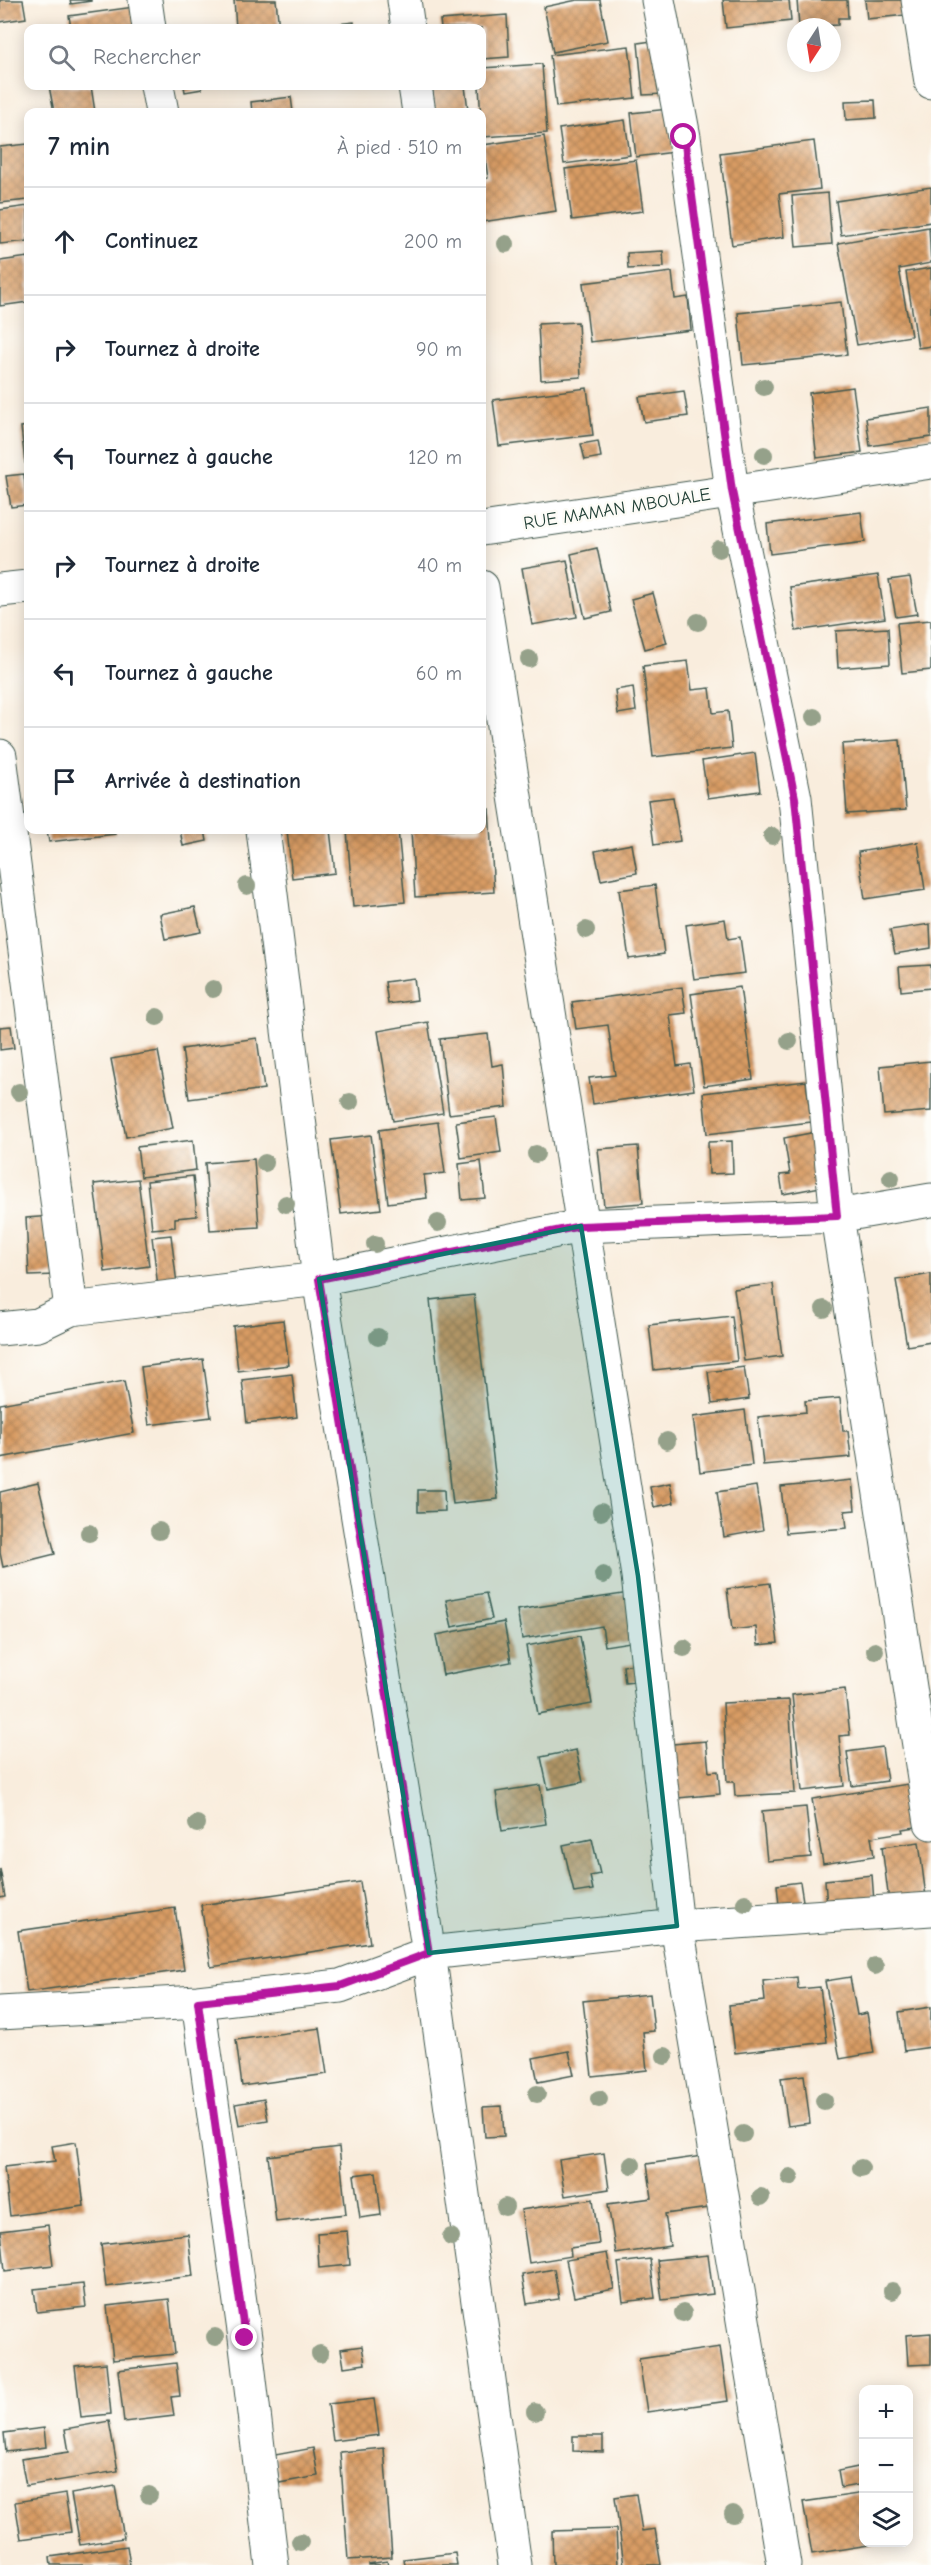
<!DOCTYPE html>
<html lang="fr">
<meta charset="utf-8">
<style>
body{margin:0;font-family:"Comic Neue",sans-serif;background:#f6f6f7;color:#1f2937}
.controls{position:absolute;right:18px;bottom:18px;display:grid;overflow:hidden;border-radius:12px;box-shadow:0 3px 15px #0003}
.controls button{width:54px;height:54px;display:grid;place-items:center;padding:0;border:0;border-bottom:2px solid #e0e1e3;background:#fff;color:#1f2937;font:30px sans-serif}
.compass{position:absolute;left:787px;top:18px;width:54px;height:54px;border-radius:50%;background:#fff;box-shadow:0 3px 15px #0003;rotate:192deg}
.stop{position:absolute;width:18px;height:18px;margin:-14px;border:4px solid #b5179e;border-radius:50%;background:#fff}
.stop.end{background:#b5179e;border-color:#fff;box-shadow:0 2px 6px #0008}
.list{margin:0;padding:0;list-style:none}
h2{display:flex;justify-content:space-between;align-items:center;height:78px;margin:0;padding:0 24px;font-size:26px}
h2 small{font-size:20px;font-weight:400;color:#747a83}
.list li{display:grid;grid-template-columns:39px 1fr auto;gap:18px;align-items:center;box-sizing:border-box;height:108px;padding:0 24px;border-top:2px solid #e0e1e3}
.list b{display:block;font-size:22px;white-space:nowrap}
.list em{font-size:20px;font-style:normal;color:#747a83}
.icon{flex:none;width:33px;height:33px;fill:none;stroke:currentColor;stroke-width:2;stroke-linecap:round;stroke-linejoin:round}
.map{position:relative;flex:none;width:931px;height:2565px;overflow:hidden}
.search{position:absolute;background:#fff;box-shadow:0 3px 15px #0003;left:24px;top:24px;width:462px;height:66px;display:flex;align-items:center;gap:15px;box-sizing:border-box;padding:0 21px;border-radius:12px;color:#747a83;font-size:22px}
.panel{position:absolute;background:#fff;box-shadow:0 3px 15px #0003;left:24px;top:108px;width:462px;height:726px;border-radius:12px}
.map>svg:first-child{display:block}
.building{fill:url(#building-cross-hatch)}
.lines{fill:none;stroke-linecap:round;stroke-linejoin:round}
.minor-casing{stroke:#40574d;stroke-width:35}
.minor{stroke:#fff;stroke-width:33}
.tree{fill:#95a18a}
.route{stroke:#b5179e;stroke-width:8}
.marked{fill:#0f766e;fill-opacity:0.2;stroke:#0f766e;stroke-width:4.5;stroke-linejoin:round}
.labels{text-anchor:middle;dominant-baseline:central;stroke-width:5;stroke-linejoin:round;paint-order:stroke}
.street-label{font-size:18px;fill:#1f3d34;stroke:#fdfcf7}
</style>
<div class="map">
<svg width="931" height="2565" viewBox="0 0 931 2565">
<defs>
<pattern id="building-cross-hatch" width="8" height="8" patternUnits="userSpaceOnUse" patternTransform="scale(1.5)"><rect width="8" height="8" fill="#d89b63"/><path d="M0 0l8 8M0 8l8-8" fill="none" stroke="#af8052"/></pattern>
</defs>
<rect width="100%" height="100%" fill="#fdfcf7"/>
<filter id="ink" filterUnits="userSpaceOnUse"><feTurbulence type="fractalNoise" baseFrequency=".0167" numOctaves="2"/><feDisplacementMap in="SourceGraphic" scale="12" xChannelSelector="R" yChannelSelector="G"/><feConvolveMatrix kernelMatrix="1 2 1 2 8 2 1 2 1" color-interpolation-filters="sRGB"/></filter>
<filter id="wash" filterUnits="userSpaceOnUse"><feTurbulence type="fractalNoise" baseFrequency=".008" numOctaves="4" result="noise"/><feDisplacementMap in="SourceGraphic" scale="24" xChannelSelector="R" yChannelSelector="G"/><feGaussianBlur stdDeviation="1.35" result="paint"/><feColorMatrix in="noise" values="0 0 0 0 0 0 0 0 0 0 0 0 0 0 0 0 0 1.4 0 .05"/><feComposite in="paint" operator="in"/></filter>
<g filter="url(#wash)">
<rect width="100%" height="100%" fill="#f9eddd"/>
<g id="blocks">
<path class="building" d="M0,0H23L26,18L0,22Z
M70,0H91V1L71,4Z
M234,0H276L279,28H236Z
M577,0H600L608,41L553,52L544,7Z
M723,0H789L791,21L726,28Z
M797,0H847L848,18H838V25L799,27Z
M865,0H905L906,15L867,19Z
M134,7L137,28H71L69,16Z
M507,15L509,57L482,59V28H441L440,20Z
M354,22V28H310L309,27Z
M659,40L664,94L643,95L638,43Z
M629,46L635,98L556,107L550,55Z
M542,64L547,133L482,137L479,86H482V68Z
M49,86H91L95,112H54Z
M184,86H202V89L185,92Z
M432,86H465L468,110L435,112Z
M291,97L293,112H252L251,102Z
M875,100L876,118L846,120L845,101Z
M669,109L674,152L636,157L631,113Z
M625,120L630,155L564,164L559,129Z
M544,136L556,211L482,222V179L488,178L483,145Z
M814,141L820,189L779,194L784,237L732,245L720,153Z
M28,144V200L0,203V147Z
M636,160L643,211L572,220L565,169Z
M931,187V222L841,235L836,201Z
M828,193L832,244L796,247L792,196Z
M28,206V241L0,244V210Z
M929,227L931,263L899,269L911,336L857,345L838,243Z
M663,251L664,267L628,269L627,253Z
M28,257V302L0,306V261Z
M931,268V346L918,348L906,272Z
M672,272L675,299L688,297L691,330L590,342L583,283Z
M841,302L847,355L743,365L738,313Z
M578,322L581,377L541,380L538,324Z
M853,387L862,452L817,458L809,393Z
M587,388L593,435L499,446L493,400Z
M684,391L688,416L644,422L639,397Z
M931,408V437L870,446L866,418Z
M28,426V462L25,463L21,427Z
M598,441L601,457L585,460L581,444Z
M24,474L27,505L11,507L6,476Z
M861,512L865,542L770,554L767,524Z
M597,548L611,612L585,618L571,554Z
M567,560L577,617L532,625L522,568Z
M878,575L885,618L796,631L790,587Z
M910,577L917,614L896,617L889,580Z
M653,593L667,643L645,649L631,599Z
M931,620V670L902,673L897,623Z
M888,628L890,664L838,668L836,631Z
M688,661L692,690L710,688L713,713L728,711L732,748L653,757L643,666Z
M633,687L636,711L618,714L615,690Z
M900,740L906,810L847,814L842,744Z
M755,753L760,791L708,798L702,761Z
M673,797L680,841L654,845L648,800Z
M482,809H489L494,892L415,897L411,830H482Z
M47,830H115V834L49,842Z
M180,830H205L207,841L183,846Z
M287,830H330L335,873L292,878Z
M347,830H398L405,902L353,907Z
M918,842L925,890L865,899L858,852Z
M632,844L637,873L601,880L595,851Z
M655,885L664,954L629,959L619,890Z
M195,907L201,932L165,939L160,914Z
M725,919L728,939L740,937L745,973L694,979L686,925Z
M930,924L931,948L895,954L890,930Z
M931,965V988L901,991L899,967Z
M414,978L417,1000L388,1004L385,982Z
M682,987L686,1013L670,1015L677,1066L690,1064L694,1090L593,1104L589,1078L615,1075L608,1025L576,1029L572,1002Z
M740,987L753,1079L704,1086L691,994Z
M428,1022L443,1113L393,1121L378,1031Z
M11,1026L14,1048L0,1050V1027Z
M488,1034L492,1066L503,1064L507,1107L449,1114L440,1039Z
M257,1038L264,1089L189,1099L182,1049Z
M158,1051L173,1128L126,1137L111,1059Z
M931,1061V1111L884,1115L880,1066Z
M806,1081L811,1122L707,1134L703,1093Z
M496,1117L501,1152L461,1158L456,1122Z
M438,1122L445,1173L424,1175L427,1198L388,1203L379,1130Z
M816,1132L826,1186L783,1194L780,1175L790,1174L784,1138Z
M371,1135L381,1209L341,1214L331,1140Z
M193,1140L196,1170L141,1177L137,1147Z
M732,1141L733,1173L709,1174L708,1142Z
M638,1146L643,1203L604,1206L598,1149Z
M254,1159L259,1227L210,1230L205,1163Z
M481,1161L485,1198L462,1200L459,1164Z
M193,1176L197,1216L175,1218V1227L152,1229L147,1181Z
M138,1179L149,1266L105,1272L94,1184Z
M52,1216L55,1275L29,1276L26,1218Z
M171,1235L177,1284L158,1287L152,1237Z
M931,1274V1342L907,1346L896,1280Z
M773,1284L782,1356L744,1361L734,1289Z
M474,1295L498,1499L453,1504L430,1300Z
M732,1316L737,1361L654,1370L649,1325Z
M283,1320L289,1365L238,1371L233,1326Z
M203,1359L211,1417L149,1425L141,1367Z
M744,1367L749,1399L712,1404L708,1372Z
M292,1374L297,1417L247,1423L242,1380Z
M124,1381L134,1433L0,1458V1404Z
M840,1398L843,1431H848L851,1457L763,1465L758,1417L806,1412L805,1401Z
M745,1410L752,1465L700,1472L693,1417Z
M852,1480L855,1510L845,1511L847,1528L786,1533L781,1487Z
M38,1483L55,1554L3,1567L0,1553V1492Z
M670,1483L674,1503L654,1507L650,1487Z
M756,1486L763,1530L724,1537L717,1492Z
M418,1490H444L445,1511L418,1512Z
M770,1583L778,1643L758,1645L756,1627L732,1630L727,1589Z
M486,1593L492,1619L452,1627L446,1600Z
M629,1593L637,1641L605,1646L602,1626L522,1639L517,1610Z
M504,1622L511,1662L443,1675L436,1635Z
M580,1636L592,1704L538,1714L526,1646Z
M641,1663L643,1681L625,1683L623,1666Z
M845,1689L850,1735L839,1736L844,1786L802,1791L792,1695Z
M789,1700L795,1793L735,1796L734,1782H727L723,1703Z
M706,1741L709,1772L718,1771L720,1794L678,1798L673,1744Z
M882,1747L887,1781L852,1786L847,1752Z
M576,1750L583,1782L548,1789L541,1757Z
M908,1784L916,1827L902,1829L903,1832L871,1837L874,1856L823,1864L812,1799Z
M540,1785L546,1824L502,1831L496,1792Z
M806,1807L811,1857L767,1861L762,1811Z
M592,1839L600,1874L590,1876L593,1890L574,1893L563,1845Z
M919,1842L926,1897L889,1901L882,1847Z
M0,1869L5,1897L0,1898Z
M872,1875L874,1902L827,1907L825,1880Z
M360,1882L370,1943L211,1967L201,1905Z
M800,1882L803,1901L779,1905L777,1885Z
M175,1908L184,1970L27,1992L18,1931Z
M797,1977L798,1989L820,1987L827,2042L735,2053L729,2005L765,2001L763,1981Z
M850,1977L857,2015L867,2013L874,2053L840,2059L825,1981Z
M650,1994L654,2031L643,2032L647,2070L592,2076L583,2001Z
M931,2007V2047L904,2051L899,2012Z
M320,2028L327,2074L242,2086L236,2040Z
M569,2051L574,2075L538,2082L533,2058Z
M804,2075L810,2123L788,2126L781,2078Z
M264,2099L268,2120L239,2125L235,2104Z
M502,2106L504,2136L485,2137L483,2107Z
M76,2142L84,2206L10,2216L4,2167L55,2161L52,2146Z
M339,2147L346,2214L276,2222L268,2156Z
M604,2153L609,2189L565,2196L559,2160Z
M709,2155L716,2207L665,2214L670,2246L616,2254L608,2204L652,2198L647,2164Z
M376,2172L381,2215L360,2218L354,2175Z
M593,2199L599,2244L570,2248L571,2256L529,2263L521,2210Z
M48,2225L53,2265L5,2271L1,2231Z
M347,2231L350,2265L319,2268L317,2233Z
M188,2234L193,2276L106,2287L101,2244Z
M607,2253L614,2289L574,2297L566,2260Z
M708,2255L713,2294L662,2300L657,2260Z
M650,2259L655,2298L623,2302L618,2263Z
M554,2269L559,2299L527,2304L522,2275Z
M83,2284L86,2307L37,2312L34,2289Z
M169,2299L175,2354L113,2360L107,2306Z
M931,2333V2364L908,2365L906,2335Z
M362,2346L365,2364L344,2367L341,2349Z
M720,2347L728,2401L647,2412L639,2359Z
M106,2363L111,2414L81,2417L75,2366Z
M176,2363L180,2396L171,2397L174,2416L124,2422L118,2370Z
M374,2399L379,2435L333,2441L328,2404Z
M109,2421L118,2471L26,2486L21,2459L69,2452L65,2429Z
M44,2428L46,2447L6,2452L4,2433Z
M573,2436H603V2452L573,2451Z
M313,2448L318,2476L279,2483L275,2455Z
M384,2448L392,2557L348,2560L340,2452Z
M863,2466L864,2484L841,2488L838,2471Z
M115,2486L124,2538L80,2545L71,2494Z
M864,2493V2542L875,2544L812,2554L803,2502Z
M65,2494L71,2532L21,2539L15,2502Z
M636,2494L642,2531L655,2529L661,2565H624L615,2497Z
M616,2529L618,2565H553L552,2531Z
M127,2546L130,2565H51L50,2557Z
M455,2553L457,2565H405L404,2559Z
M387,2561L388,2565H369V2564Z"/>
</g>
</g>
<g filter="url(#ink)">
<use href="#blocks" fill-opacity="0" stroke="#40574d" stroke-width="1.5"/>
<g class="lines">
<g class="minor-casing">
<path id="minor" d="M145,0L149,28
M404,0L408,28
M658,0L684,137L732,491L795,798L837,1216L931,1823
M918,0L931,82
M157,86L162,112
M415,86L419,112
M482,529L931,462
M482,587L638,1576L677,1926L784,2565
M0,590L28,587
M0,756L71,1309
M263,830L319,1279L429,1953L515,2565
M0,1329L38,1325L71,1309L319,1279L581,1226L837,1216L931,1200
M198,2002L245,2338L272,2565
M0,2013L198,2002L340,1986L429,1953L677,1926L931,1909"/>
</g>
<use href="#minor" class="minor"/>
</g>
<g class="tree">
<circle cx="506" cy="244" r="9"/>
<circle cx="764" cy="387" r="9"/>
<circle cx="764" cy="455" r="9"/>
<circle cx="719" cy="549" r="9"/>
<circle cx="698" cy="622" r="9"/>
<circle cx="529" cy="659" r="9"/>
<circle cx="814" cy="717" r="9"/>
<circle cx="772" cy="836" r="9"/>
<circle cx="247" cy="886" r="9"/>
<circle cx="586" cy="930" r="9"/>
<circle cx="213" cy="989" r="9"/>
<circle cx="157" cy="1017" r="9"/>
<circle cx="789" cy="1041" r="9"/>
<circle cx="19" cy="1092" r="9"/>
<circle cx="350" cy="1102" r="9"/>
<circle cx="536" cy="1154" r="9"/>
<circle cx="265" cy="1163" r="9"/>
<circle cx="891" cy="1178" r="9"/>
<circle cx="286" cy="1204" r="9"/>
<circle cx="438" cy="1223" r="9"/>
<circle cx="375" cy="1244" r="9"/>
<circle cx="824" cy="1309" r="9"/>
<circle cx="378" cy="1337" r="9"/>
<circle cx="667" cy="1441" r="9"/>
<circle cx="601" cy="1512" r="9"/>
<circle cx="159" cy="1531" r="9"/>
<circle cx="89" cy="1533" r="9"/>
<circle cx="603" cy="1575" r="9"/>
<circle cx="684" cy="1648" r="9"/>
<circle cx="875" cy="1651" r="9"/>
<circle cx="197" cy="1824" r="9"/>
<circle cx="745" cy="1903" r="9"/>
<circle cx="875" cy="1966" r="9"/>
<circle cx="665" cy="2056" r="9"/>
<circle cx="537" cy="2094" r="9"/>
<circle cx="599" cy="2099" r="9"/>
<circle cx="824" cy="2101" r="9"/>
<circle cx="743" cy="2134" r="9"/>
<circle cx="632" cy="2165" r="9"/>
<circle cx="861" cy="2168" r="9"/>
<circle cx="790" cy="2177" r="9"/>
<circle cx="761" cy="2197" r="9"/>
<circle cx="505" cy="2207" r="9"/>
<circle cx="451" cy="2237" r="9"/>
<circle cx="892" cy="2291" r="9"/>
<circle cx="683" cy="2313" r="9"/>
<circle cx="215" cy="2337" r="9"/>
<circle cx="320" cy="2354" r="9"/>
<circle cx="535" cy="2412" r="9"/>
<circle cx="149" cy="2495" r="9"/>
<circle cx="733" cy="2514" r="9"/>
<circle cx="300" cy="2542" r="9"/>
</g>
</g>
<g class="lines" filter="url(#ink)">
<path class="route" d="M245,2338L198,2002L340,1986L429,1953L319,1279L581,1226L837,1216L795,798L732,491L684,137"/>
</g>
<path class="marked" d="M581,1226L638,1576L677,1926L429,1953L319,1279Z"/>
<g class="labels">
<g class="street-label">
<text transform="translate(617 509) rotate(-9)">RUE MAMAN MBOUALE</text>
</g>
</g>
</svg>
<div class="controls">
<button>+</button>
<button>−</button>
<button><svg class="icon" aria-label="layers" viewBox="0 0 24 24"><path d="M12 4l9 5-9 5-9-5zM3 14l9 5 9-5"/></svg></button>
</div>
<svg class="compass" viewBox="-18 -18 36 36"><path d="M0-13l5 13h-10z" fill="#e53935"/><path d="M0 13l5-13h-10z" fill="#747a83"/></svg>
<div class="stop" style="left:684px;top:137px"></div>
<div class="stop end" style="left:245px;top:2338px"></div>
<div class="search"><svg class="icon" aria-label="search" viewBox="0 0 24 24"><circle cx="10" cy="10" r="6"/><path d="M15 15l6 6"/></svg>Rechercher</div>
<section class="panel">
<h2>7 min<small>À pied · 510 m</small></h2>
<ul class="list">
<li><svg class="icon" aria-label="ahead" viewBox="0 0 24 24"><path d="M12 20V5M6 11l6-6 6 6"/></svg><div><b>Continuez</b></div><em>200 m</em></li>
<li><svg class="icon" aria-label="right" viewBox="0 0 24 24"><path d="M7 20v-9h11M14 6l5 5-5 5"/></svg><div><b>Tournez à droite</b></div><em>90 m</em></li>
<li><svg class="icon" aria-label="left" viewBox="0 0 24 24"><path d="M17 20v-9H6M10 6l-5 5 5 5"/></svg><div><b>Tournez à gauche</b></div><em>120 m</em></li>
<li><svg class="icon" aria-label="right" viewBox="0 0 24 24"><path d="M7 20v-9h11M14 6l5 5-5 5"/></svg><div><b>Tournez à droite</b></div><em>40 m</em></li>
<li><svg class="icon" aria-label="left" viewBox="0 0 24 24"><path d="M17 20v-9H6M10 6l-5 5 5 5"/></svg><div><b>Tournez à gauche</b></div><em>60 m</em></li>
<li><svg class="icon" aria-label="arrive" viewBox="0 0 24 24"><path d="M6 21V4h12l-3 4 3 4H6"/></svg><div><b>Arrivée à destination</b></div></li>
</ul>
</section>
</div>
